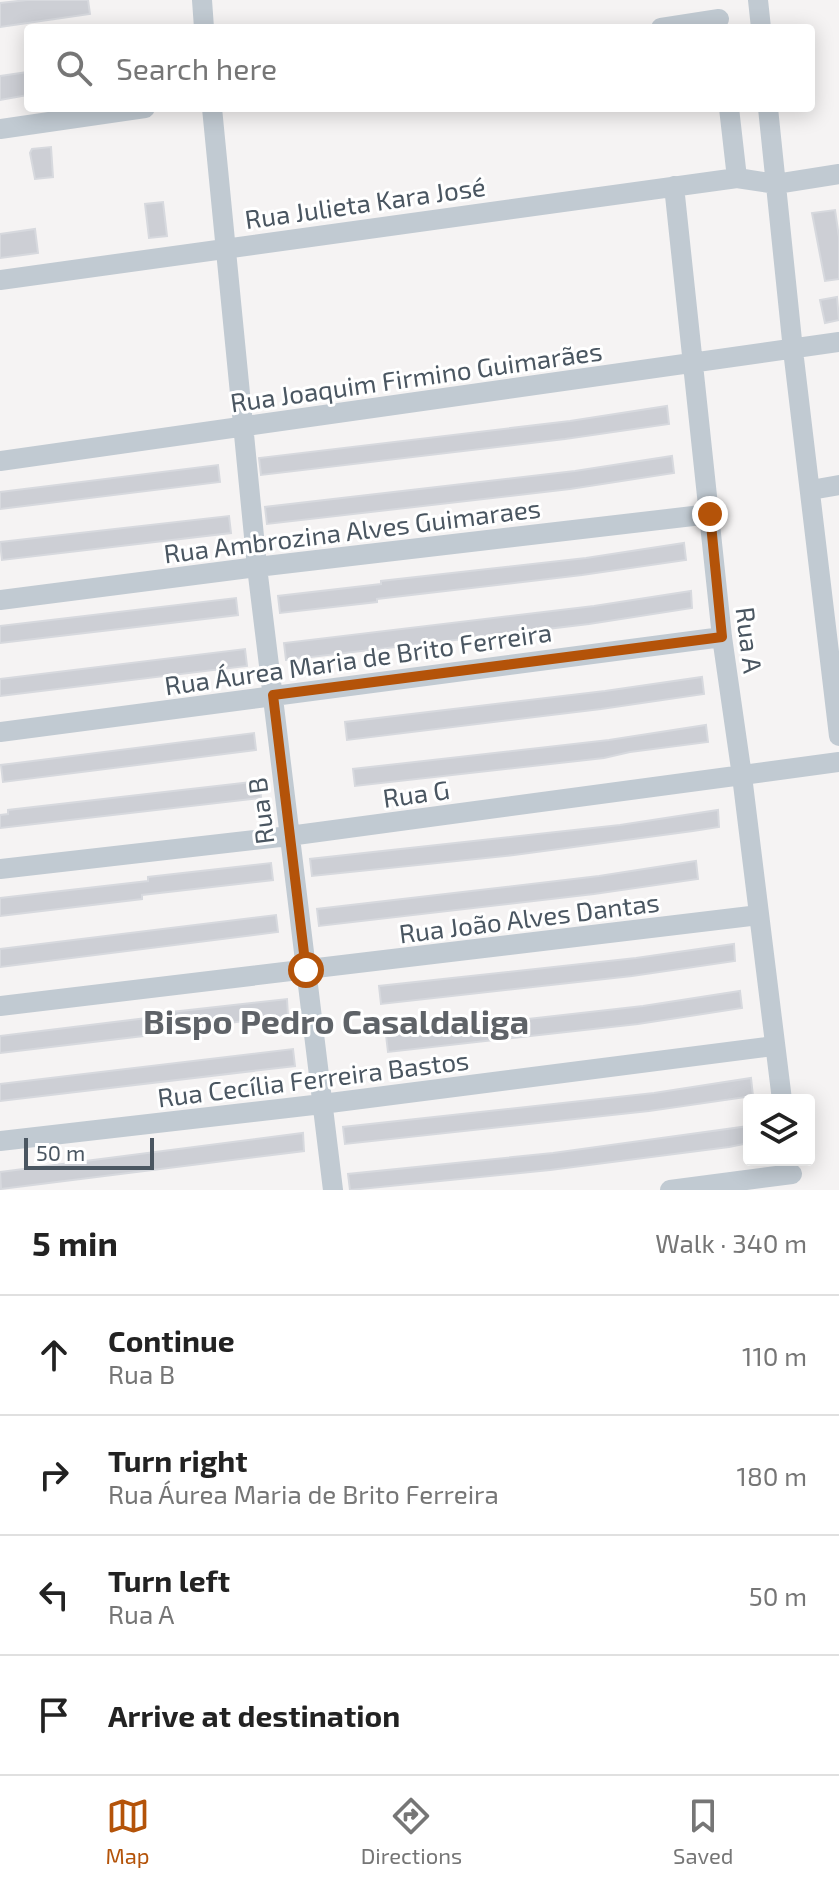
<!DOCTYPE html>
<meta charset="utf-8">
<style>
body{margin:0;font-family:"Exo 2",sans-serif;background:#f6f6f6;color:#222}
.controls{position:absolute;right:24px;bottom:24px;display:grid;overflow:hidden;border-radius:8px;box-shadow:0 4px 20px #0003}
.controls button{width:72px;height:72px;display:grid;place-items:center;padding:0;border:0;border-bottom:2px solid #e0e0e0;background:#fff;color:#222;font:40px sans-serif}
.scale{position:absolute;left:24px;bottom:20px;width:130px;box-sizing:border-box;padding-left:8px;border:4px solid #4a5661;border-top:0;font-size:22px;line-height:28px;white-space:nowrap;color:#4a5661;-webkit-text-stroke:6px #fff;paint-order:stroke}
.stop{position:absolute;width:24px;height:24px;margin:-18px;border:6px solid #b45309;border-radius:50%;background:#fff}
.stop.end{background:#b45309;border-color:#fff;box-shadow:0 2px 8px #0008}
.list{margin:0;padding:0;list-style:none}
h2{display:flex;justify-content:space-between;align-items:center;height:104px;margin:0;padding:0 32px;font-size:34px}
h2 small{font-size:26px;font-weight:400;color:#767676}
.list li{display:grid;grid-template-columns:52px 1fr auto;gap:24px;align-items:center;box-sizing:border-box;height:120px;padding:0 32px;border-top:2px solid #e0e0e0}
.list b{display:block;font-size:30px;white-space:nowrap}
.list p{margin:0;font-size:26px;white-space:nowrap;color:#767676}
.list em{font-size:26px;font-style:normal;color:#767676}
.icon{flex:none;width:44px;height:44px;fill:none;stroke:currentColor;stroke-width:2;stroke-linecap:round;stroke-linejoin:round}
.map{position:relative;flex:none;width:839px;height:1190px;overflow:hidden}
.search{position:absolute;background:#fff;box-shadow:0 4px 20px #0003;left:24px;right:24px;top:24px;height:88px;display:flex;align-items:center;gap:20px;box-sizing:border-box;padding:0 28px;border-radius:8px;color:#767676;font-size:30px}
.sheet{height:584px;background:#fff}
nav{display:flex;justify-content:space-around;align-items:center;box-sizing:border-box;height:112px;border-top:2px solid #e0e0e0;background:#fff;font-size:22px;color:#767676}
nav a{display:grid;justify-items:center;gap:4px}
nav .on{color:#b45309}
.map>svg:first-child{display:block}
.building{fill:#cdcfd5;stroke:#d7d9de;stroke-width:2}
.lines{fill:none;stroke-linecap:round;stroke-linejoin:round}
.minor{stroke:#c1cad2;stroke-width:20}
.route{stroke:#b45309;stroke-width:10}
.labels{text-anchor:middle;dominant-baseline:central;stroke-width:6;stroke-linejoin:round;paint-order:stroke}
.street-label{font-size:26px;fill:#4a5661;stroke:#fff}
.district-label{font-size:34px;font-weight:bold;fill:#5f6368;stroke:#fff}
</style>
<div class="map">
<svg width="839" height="1190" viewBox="0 0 839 1190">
<rect width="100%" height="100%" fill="#f5f3f3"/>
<path class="building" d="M27,0H88L90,14L0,27V3Z
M28,72V95L0,100V76Z
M51,147L53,177L35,179L30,153L32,149Z
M163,202L167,236L149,238L145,204Z
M835,210L839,237V279L825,281L812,213Z
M35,229L38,253L0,258V234Z
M837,297L839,320L825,323L820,300Z
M667,406L669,424L565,439L261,475L259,458L570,421Z
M672,456L674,473L570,489L267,524L265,507L575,471Z
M218,465L220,482L0,509V492Z
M229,516L231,533L2,560L0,542Z
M684,543L686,560L582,575L377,599V602L280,613L278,596L381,584V581L586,558Z
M691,591L692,608L589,624L286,660L284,643L594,606Z
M236,598L238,615L0,643V626Z
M245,649L247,666L0,696V679Z
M702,677L704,694L601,709L347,740L345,722L605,691Z
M706,725L708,742L630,752L604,758L355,786L353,769L609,740Z
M254,733L256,750L3,782L1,765Z
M260,781L261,798L0,828V815L8,814V810Z
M718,810L719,827L693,831L514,855L312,876L310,859L620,825Z
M696,861L698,879L594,894L319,926L317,909L599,876Z
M271,863L273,880L142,895V899L0,916V898L148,881V877Z
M276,915L278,932L0,967V949Z
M734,944L735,961L632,976L381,1004L379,986L636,958Z
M740,991L742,1008L638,1024L388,1052L386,1035L643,1006Z
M287,999L288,1016L160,1031V1034L0,1053V1036L163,1016V1013Z
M293,1049L295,1066L0,1101V1084Z
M751,1078L753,1096L649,1111L345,1144L343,1127L654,1093Z
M749,1126V1143L729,1147L550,1170L350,1190L348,1174L553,1153Z
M303,1133L304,1151L1,1189L0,1172Z"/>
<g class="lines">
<path class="minor" d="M202,0L204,28
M758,0L761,28
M661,28L719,19
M212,108L257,567L333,1190
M729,108L737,178
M768,108L793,350L839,736
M0,129L145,108
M674,186L722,637L742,776L782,1100
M0,280L737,178L776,184L839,174
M0,461L839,342
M811,490L839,485
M0,600L257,567L710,514
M0,732L722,637
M0,869L289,836L839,762
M0,1006L759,915
M0,1141L322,1104L774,1046
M670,1190L792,1174"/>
</g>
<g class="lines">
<path class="route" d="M306,970L273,695L722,637L710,514"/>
</g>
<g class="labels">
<g class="street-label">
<text transform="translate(365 202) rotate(-8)">Rua Julieta Kara José</text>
<text transform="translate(416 376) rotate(-8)">Rua Joaquim Firmino Guimarães</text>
<text transform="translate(352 530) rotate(-7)">Rua Ambrozina Alves Guimaraes</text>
<text transform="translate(750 640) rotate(83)">Rua A</text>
<text transform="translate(358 658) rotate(-8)">Rua Áurea Maria de Brito Ferreira</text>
<text transform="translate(416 793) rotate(-8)">Rua G</text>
<text transform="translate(260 811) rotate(-97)">Rua B</text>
<text transform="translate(529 917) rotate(-7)">Rua João Alves Dantas</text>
<text transform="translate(313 1078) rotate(-7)">Rua Cecília Ferreira Bastos</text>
</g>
<g class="district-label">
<text x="336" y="1020">Bispo Pedro Casaldaliga</text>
</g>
</g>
</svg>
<div class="controls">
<button><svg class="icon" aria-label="layers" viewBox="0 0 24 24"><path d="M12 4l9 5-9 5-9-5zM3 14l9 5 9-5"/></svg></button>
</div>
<div class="scale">50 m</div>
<div class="stop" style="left:306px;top:970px"></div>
<div class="stop end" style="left:710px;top:514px"></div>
<div class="search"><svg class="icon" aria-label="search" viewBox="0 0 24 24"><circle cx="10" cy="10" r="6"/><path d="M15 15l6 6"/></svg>Search here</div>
</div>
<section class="sheet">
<h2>5 min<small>Walk · 340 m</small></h2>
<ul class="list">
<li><svg class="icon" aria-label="ahead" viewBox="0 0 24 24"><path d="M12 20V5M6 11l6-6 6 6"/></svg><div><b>Continue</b><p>Rua B</p></div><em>110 m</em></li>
<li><svg class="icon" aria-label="right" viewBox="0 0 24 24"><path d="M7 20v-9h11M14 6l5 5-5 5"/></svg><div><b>Turn right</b><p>Rua Áurea Maria de Brito Ferreira</p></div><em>180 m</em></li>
<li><svg class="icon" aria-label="left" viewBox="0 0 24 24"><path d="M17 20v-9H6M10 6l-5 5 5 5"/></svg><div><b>Turn left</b><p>Rua A</p></div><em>50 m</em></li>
<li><svg class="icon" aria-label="arrive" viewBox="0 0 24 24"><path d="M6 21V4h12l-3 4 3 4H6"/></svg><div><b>Arrive at destination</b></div></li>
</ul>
</section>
<nav>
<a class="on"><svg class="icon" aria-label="map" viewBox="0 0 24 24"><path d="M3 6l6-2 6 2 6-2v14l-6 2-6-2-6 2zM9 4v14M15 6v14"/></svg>Map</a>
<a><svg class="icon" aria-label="directions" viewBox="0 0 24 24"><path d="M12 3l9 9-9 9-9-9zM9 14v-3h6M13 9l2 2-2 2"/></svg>Directions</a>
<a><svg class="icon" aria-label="saved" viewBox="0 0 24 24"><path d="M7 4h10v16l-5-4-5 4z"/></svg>Saved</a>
</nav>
